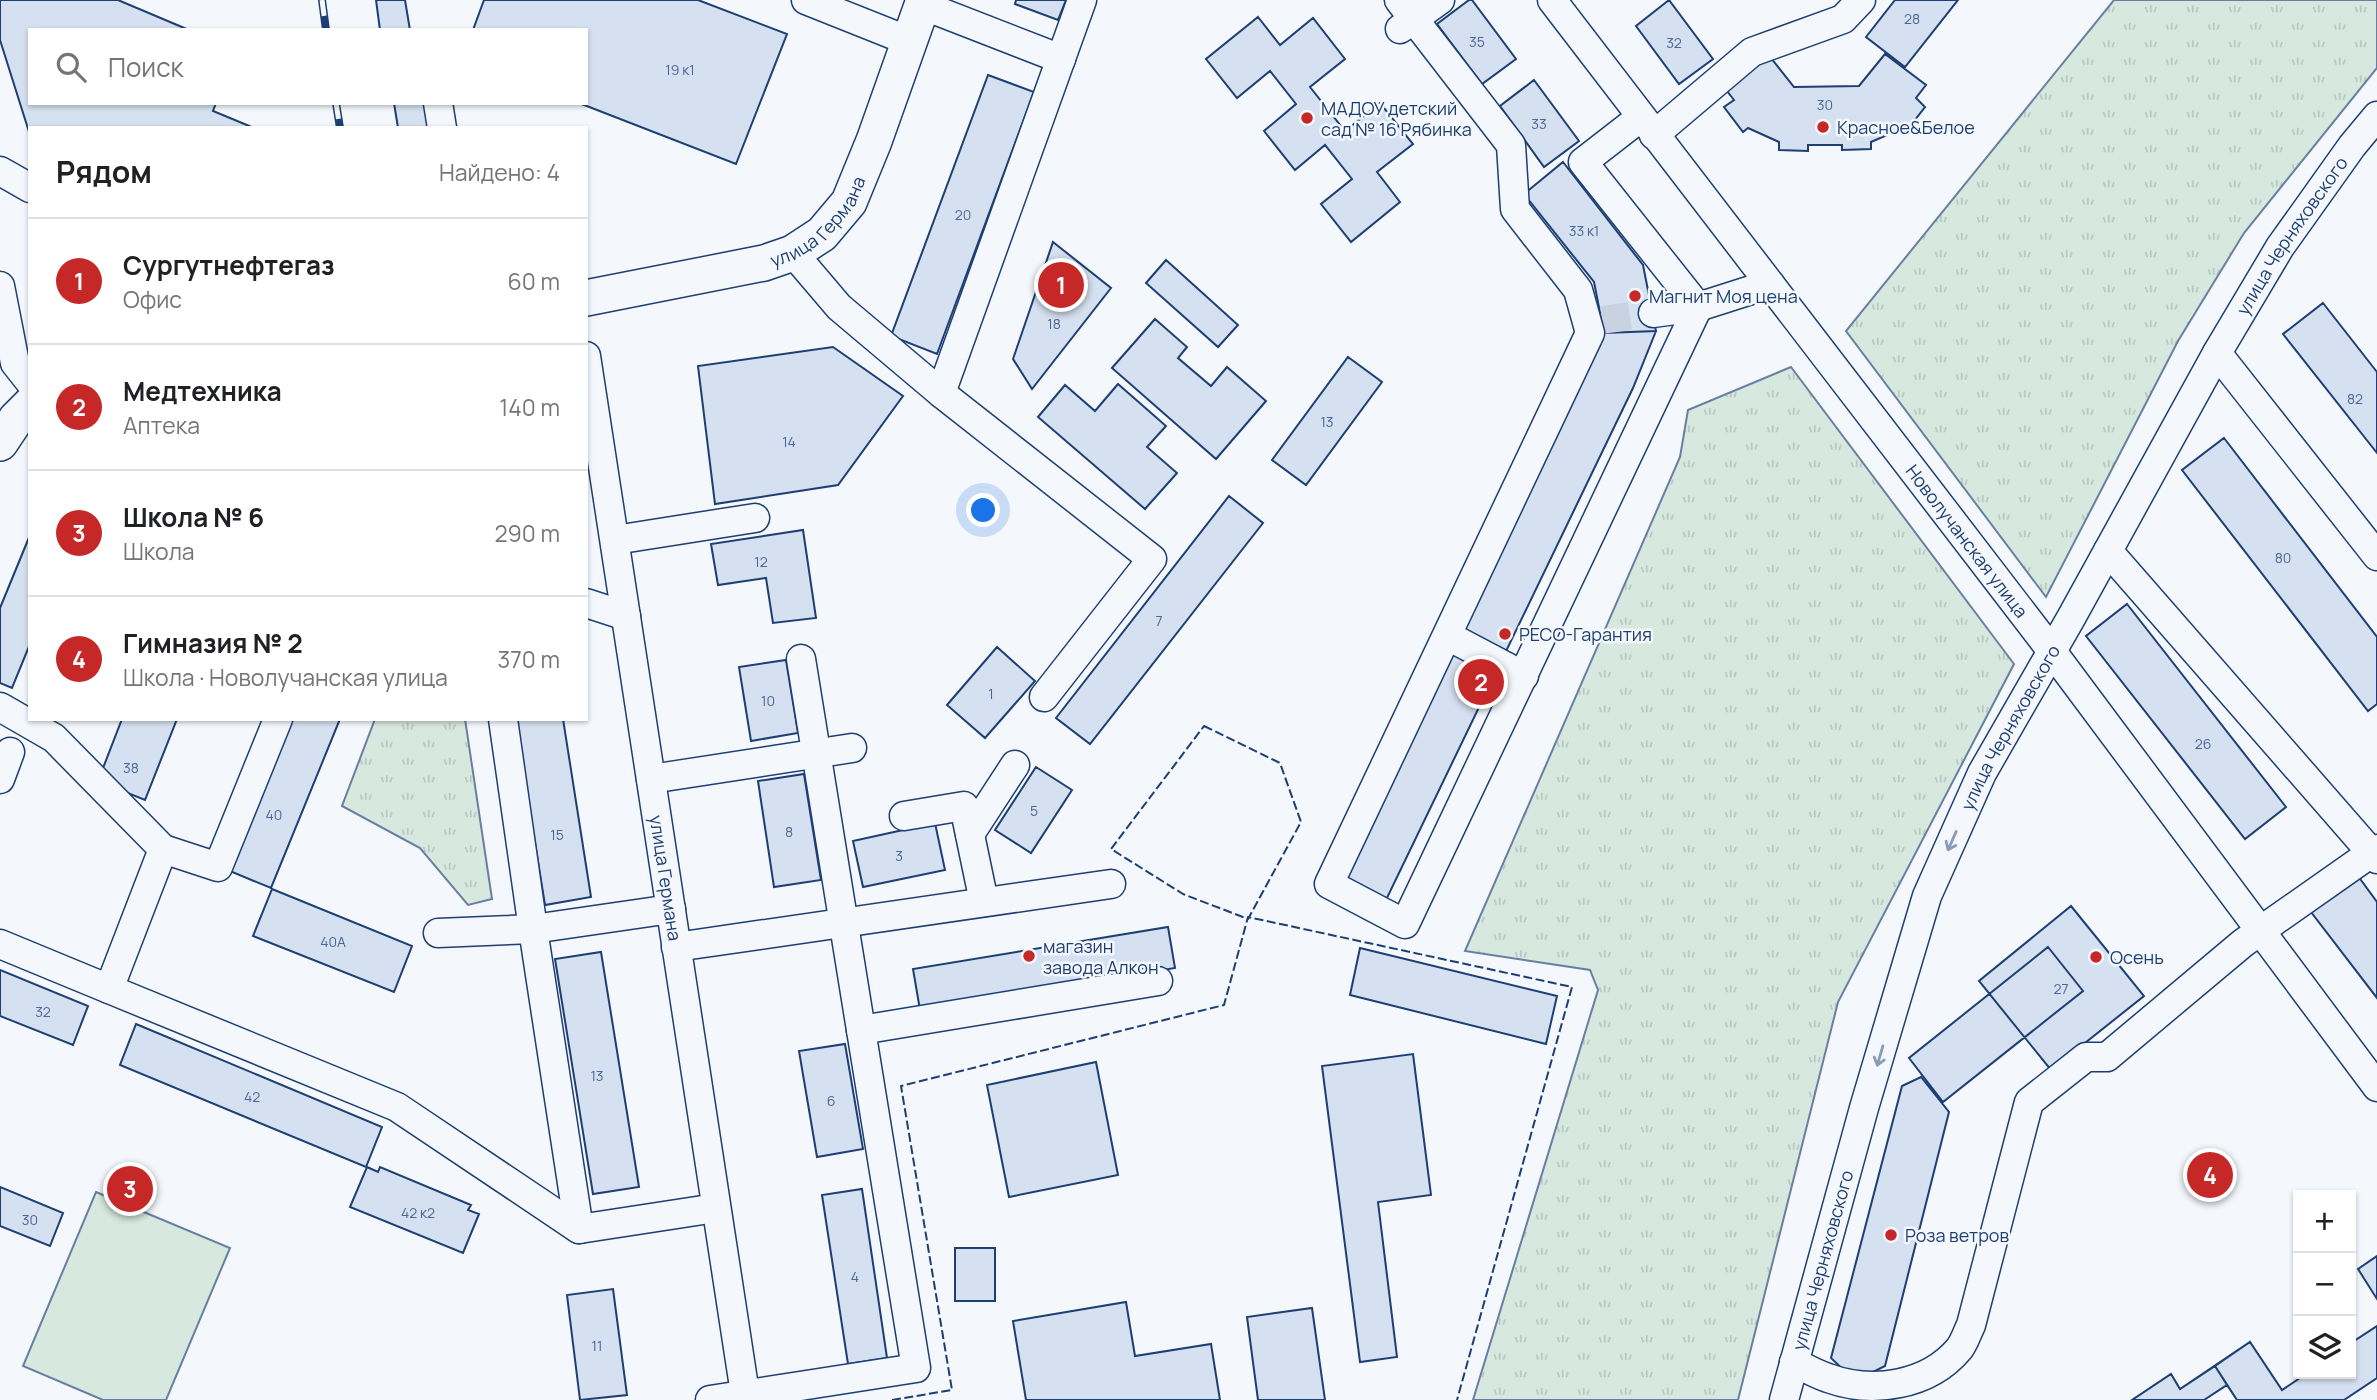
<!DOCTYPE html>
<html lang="ru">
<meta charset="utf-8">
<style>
body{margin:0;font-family:Manrope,sans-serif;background:#f6f6f6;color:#202124}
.controls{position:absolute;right:21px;bottom:21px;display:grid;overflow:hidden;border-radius:0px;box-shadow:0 2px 5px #0004}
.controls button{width:63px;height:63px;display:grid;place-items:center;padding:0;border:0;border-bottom:2px solid #e0e0e0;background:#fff;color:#202124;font:35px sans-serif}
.you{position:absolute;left:984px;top:511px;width:24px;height:24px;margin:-18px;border:5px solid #fff;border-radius:50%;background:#1a73e8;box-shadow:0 0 0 10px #1a73e833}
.badge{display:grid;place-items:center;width:46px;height:46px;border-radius:50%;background:#c62828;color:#fff;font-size:23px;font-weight:700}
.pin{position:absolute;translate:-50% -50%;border:4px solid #fff;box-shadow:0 2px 7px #0006}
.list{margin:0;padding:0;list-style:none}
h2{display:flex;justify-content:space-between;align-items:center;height:91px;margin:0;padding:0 28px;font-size:30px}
h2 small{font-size:23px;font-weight:400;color:#757577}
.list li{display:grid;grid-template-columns:46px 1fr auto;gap:21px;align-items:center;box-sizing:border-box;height:126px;padding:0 28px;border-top:2px solid #e0e0e0}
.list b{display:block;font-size:26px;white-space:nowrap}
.list p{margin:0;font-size:23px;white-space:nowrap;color:#757577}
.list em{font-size:23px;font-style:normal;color:#757577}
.icon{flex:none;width:38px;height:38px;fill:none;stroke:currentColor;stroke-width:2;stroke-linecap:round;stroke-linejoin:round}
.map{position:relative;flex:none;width:2377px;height:1400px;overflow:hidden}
.search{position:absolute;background:#fff;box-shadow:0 2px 5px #0004;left:28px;top:28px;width:560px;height:77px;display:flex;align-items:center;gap:18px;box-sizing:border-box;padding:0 24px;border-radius:0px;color:#757577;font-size:26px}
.panel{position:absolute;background:#fff;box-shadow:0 2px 5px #0004;left:28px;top:126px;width:560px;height:595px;border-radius:0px}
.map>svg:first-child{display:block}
.grass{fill:url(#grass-tufts);stroke:#687fa3;stroke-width:2}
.pitch{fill:#d7e8df;stroke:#687fa3;stroke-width:2}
.building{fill:#d5e0f0;stroke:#1d3f73;stroke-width:2}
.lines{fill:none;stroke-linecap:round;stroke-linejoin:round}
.minor-tunnel{stroke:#c9d2e0;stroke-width:28;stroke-dasharray:28 14;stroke-linecap:butt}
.minor-casing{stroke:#1d3f73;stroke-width:31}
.major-casing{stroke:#1d3f73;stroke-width:38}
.minor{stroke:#f4f7fb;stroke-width:28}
.major{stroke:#f4f7fb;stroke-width:35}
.rail-casing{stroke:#1d3f73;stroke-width:8}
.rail{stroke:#f4f7fb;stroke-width:5;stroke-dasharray:16;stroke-linecap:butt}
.fence{stroke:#1d3f73;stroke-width:2;stroke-dasharray:9 3.5;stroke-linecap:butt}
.oneway{stroke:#889bb7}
.poi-dot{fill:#c62828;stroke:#f4f7fb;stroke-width:2.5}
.labels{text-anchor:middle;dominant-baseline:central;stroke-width:5;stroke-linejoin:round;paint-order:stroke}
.number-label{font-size:14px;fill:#4b6792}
.poi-label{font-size:18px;fill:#1d3f73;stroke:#f4f7fb;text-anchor:start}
.street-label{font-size:18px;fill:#1d3f73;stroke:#f4f7fb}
</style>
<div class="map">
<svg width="2377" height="1400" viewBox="0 0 2377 1400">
<defs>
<pattern id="grass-tufts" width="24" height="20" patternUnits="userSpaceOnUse" patternTransform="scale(1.75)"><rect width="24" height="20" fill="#d7e8df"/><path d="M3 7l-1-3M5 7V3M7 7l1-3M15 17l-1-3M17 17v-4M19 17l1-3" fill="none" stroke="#b8c8c3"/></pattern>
</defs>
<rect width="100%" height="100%" fill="#f4f7fb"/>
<path class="grass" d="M2114,0H2377V68L2244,233L2178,341L2046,597L1846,331Z
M1791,367L2014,664L1838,1002L1738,1400H1473L1598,990L1590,970L1465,951L1680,457L1688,410Z
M375,719H465L492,899L468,905L420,848L342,806Z"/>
<path class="pitch" d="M96,1192L230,1248L166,1400H103L23,1366Z"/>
<path class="building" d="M0,0H118L189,30H30V103H216L213,111L254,128H30V135L0,40Z
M376,0H405L410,30H380Z
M484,0H698L787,34L736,164L579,103H586V30H473Z
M1016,0H1066L1058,20L1015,4Z
M1469,0H1472L1516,59L1482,84L1437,24Z
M1669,0L1713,59L1679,84L1636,26Z
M1895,0H1958L1905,67L1866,37Z
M1258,17L1280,45L1313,18L1345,59L1310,87L1345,131L1380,103L1413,144L1377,172L1400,202L1351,242L1321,204L1352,179L1325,145L1295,170L1264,131L1296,104L1270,71L1237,98L1206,59Z
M1767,53L1794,87L1859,86L1885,54L1926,85L1916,98L1925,107L1907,130L1903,128L1871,142V149L1842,150V145H1808V151L1779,150V142L1748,128L1743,132L1724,107L1734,100L1723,86Z
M988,75L1034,92L937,354L891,336Z
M1534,80L1579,141L1544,167L1500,106Z
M394,103H430L434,128H398Z
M1563,162L1643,265L1656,331L1633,388L1386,900L1345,879L1604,333L1594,282L1524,194Z
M1563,162L1643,265L1656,331L1604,333L1594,282L1524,194Z
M1053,242L1111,288L1032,389L1013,359Z
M1166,260L1238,325L1218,347L1146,283Z
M2323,303L2377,372V453L2283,334Z
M1155,319L1187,347L1178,358L1211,386L1227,367L1266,401L1216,459L1112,368Z
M833,347L903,396L838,485L715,504L698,366Z
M1348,357L1382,382L1306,485L1272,460Z
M1118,384L1166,426L1147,447L1177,473L1145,509L1038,417L1065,385L1095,411Z
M2224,438L2377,637V704L2368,711L2182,470Z
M1229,496L1263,523L1090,744L1056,718Z
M803,530L816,618L773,623L766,578L718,585L711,544Z
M30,535V644L12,688L0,683V608Z
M2127,604L2286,807L2245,839L2086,636Z
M997,647L1035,681L985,738L947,705Z
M786,660L798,733L751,741L739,667Z
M122,719H177L145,800L98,781Z
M287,719H340L271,888L225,869Z
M515,719H563L591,897L545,905Z
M1036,767L1072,790L1031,853L995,830Z
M804,774L821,880L774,887L758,781Z
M935,823L945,870L863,887L853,841Z
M2358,876L2377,902V998L2311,912Z
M272,889L412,946L394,992L253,936Z
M2071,906L2144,996L2051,1070L1979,981Z
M1168,927L1175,968L920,1010L913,969Z
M2048,947L2083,991L1943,1102L1909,1058Z
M1360,948L1557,996L1546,1044L1350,995Z
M601,952L639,1187L593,1194L555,959Z
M0,970L88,1006L73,1045L0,1016Z
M136,1024L382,1127L366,1167L120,1065Z
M845,1044L863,1149L817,1157L799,1051Z
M1413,1054L1431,1195L1378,1202L1397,1357L1360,1362L1322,1066Z
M1096,1062L1118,1175L1009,1197L987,1085Z
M1921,1077L1949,1112L1885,1366L1855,1381L1831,1358L1902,1086Z
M367,1167L378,1172L380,1167L471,1205L468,1210L479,1214L463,1253L350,1207Z
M0,1187L63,1213L50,1246L0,1226Z
M0,1187L63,1213L50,1246L0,1226Z
M862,1189L887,1358L848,1364L822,1195Z
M955,1248H995V1301H955Z
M2377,1256V1299L2358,1269Z
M2377,1256V1299L2358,1269Z
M613,1289L627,1395L580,1400L567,1295Z
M1126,1302L1135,1356L1211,1344L1220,1400H1026L1013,1321Z
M1312,1308L1325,1400H1258L1247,1317Z
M2377,1326V1378L2344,1400H2237L2227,1385L2204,1400H2132L2171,1374L2180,1389L2250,1342L2282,1390L2306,1374H2351V1343Z
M2377,1326V1378L2344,1400H2237L2215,1366L2250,1342L2282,1390L2306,1374H2351V1343Z
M2215,1366L2227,1385L2204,1400H2132L2171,1374L2180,1389Z"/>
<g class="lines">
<path class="minor-tunnel" d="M1602,320L1653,313"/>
<g class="minor-casing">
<g id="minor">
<path d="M806,0L909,41"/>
<path d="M1399,0L1511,145L1515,209L1578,290L1590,333L1329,884L1405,924L1698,307L1583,162L1641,117"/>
<path id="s1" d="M1552,0L2051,650L2377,1087"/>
<path d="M922,5L1061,59"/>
<path d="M1400,29L1440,0"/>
<path d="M438,103L442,128"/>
<path d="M1654,135L1752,52L1843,19L1861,0"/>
<path d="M0,171L30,188"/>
<path d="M793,253L839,307L941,393L1152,559L1044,697"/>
<path d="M0,286L15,363L30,382"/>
<path d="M1653,313L1698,307L1770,284"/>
<path d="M2217,353L2377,556"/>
<path id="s2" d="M586,356L746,1400"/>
<path d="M941,393L1082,0"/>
<path d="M615,540L755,518"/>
<path d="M2108,551L2377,859"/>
<path d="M586,603L626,616"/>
<path d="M1448,636L1524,676"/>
<path d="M801,659L861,1030"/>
<path d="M0,707L54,738L163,849L109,989L397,1107L579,1229L716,1208"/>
<path d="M0,779L10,752"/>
<path d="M651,779L852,748"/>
<path d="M904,816L964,806L984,902"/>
<path d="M970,834L1015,765"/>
<path d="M163,849L218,867L278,719"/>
<path d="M438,933L533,929L503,719"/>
<path d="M0,944L109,989"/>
<path d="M676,947L1111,884"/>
<path d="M579,1229L533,929L671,909"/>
<path d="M1794,1362C1805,1368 1816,1374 1828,1378C1872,1394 1928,1386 1959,1349C1964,1343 1967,1333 1971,1325L2029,1102L2086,1057H2107L2243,943L2377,849"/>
<path d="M710,1400L916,1368L861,1030L1158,981"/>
<path id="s3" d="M1784,1400L1864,1108L1927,896L1982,773L2071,618L2217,353L2280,247L2352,146L2377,116"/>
</g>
</g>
<g class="major-casing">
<g id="major">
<path id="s4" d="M586,298L764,263L793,253L822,234L849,202L874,141L924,0"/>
<path d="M0,443L16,419L30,405"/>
</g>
</g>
<use href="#minor" class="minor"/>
<use href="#major" class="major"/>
<g class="rail-casing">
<path id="rail" d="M322,0L326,30
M336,103L340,128"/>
</g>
<use href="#rail" class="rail"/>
<path class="fence" d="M1204,726L1280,763L1301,822L1248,919L1183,894L1111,849Z
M892,1400L952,1390L901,1086L1224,1005L1248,917L1572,987L1457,1400"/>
</g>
<defs><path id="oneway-shaft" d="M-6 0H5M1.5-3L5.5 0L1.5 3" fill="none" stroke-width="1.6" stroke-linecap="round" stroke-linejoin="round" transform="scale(1.75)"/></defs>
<g class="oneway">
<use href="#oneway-shaft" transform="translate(1952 841) rotate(114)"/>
<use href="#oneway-shaft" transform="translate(1880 1056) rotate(106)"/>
</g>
<g class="poi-dot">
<circle cx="1307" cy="118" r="7"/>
<circle cx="1823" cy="127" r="7"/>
<circle cx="1635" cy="296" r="7"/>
<circle cx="1505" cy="634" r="7"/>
<circle cx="1029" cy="956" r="7"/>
<circle cx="2096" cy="957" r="7"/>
<circle cx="1891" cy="1235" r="7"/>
</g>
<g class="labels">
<g class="number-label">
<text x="1912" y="18">28</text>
<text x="1477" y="41">35</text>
<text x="1674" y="42">32</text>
<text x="680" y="69">19 к1</text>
<text x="1825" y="104">30</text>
<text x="1539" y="123">33</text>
<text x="963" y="214">20</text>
<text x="1584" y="230">33 к1</text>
<text x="1054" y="323">18</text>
<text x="2355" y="398">82</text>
<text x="1327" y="421">13</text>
<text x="789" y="441">14</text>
<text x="2283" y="557">80</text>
<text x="761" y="561">12</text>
<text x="1159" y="620">7</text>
<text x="991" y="693">1</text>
<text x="768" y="700">10</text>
<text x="2203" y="743">26</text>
<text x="131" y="767">38</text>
<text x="1034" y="810">5</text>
<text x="274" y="814">40</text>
<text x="789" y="831">8</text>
<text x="557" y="834">15</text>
<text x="899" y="855">3</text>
<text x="333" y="941">40А</text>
<text x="2061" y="988">27</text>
<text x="43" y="1011">32</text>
<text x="597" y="1075">13</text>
<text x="252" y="1096">42</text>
<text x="831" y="1100">6</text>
<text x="418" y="1212">42 к2</text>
<text x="30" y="1219">30</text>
<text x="855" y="1276">4</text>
<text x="597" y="1345">11</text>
</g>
<g class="poi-label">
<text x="1321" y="108">МАДОУ детский<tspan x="1321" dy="21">сад № 16 Рябинка</tspan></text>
<text x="1837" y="127">Красное&amp;Белое</text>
<text x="1649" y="296">Магнит Моя цена</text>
<text x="1519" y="634">РЕСО-Гарантия</text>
<text x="1043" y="946">магазин<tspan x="1043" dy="21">завода Алкон</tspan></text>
<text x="2110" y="957">Осень</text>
<text x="1905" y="1235">Роза ветров</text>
</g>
<g class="street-label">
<text stroke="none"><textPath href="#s4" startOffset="252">улица Германа</textPath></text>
<text stroke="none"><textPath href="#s3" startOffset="1279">улица Черняховского</textPath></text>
<text stroke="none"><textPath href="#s1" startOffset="682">Новолучанская улица</textPath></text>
<text stroke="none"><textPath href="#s3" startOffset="712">улица Черняховского</textPath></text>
<text stroke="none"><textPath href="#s2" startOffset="528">улица Германа</textPath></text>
<text stroke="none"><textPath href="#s3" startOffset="145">улица Черняховского</textPath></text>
</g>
</g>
</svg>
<div class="controls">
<button>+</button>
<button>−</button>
<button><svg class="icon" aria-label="layers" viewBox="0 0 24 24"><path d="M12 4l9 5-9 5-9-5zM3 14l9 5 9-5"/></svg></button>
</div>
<div class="you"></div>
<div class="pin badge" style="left:1061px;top:285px">1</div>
<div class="pin badge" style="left:1481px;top:682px">2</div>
<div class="pin badge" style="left:130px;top:1189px">3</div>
<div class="pin badge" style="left:2210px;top:1175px">4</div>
<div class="search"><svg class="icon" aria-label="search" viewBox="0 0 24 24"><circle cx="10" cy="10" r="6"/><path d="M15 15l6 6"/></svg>Поиск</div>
<section class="panel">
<h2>Рядом<small>Найдено: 4</small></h2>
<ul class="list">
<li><span class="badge">1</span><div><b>Сургутнефтегаз</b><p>Офис</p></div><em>60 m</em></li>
<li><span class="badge">2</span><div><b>Медтехника</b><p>Аптека</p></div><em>140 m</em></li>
<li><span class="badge">3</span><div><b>Школа № 6</b><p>Школа</p></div><em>290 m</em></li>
<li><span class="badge">4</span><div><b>Гимназия № 2</b><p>Школа · Новолучанская улица</p></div><em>370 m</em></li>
</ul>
</section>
</div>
